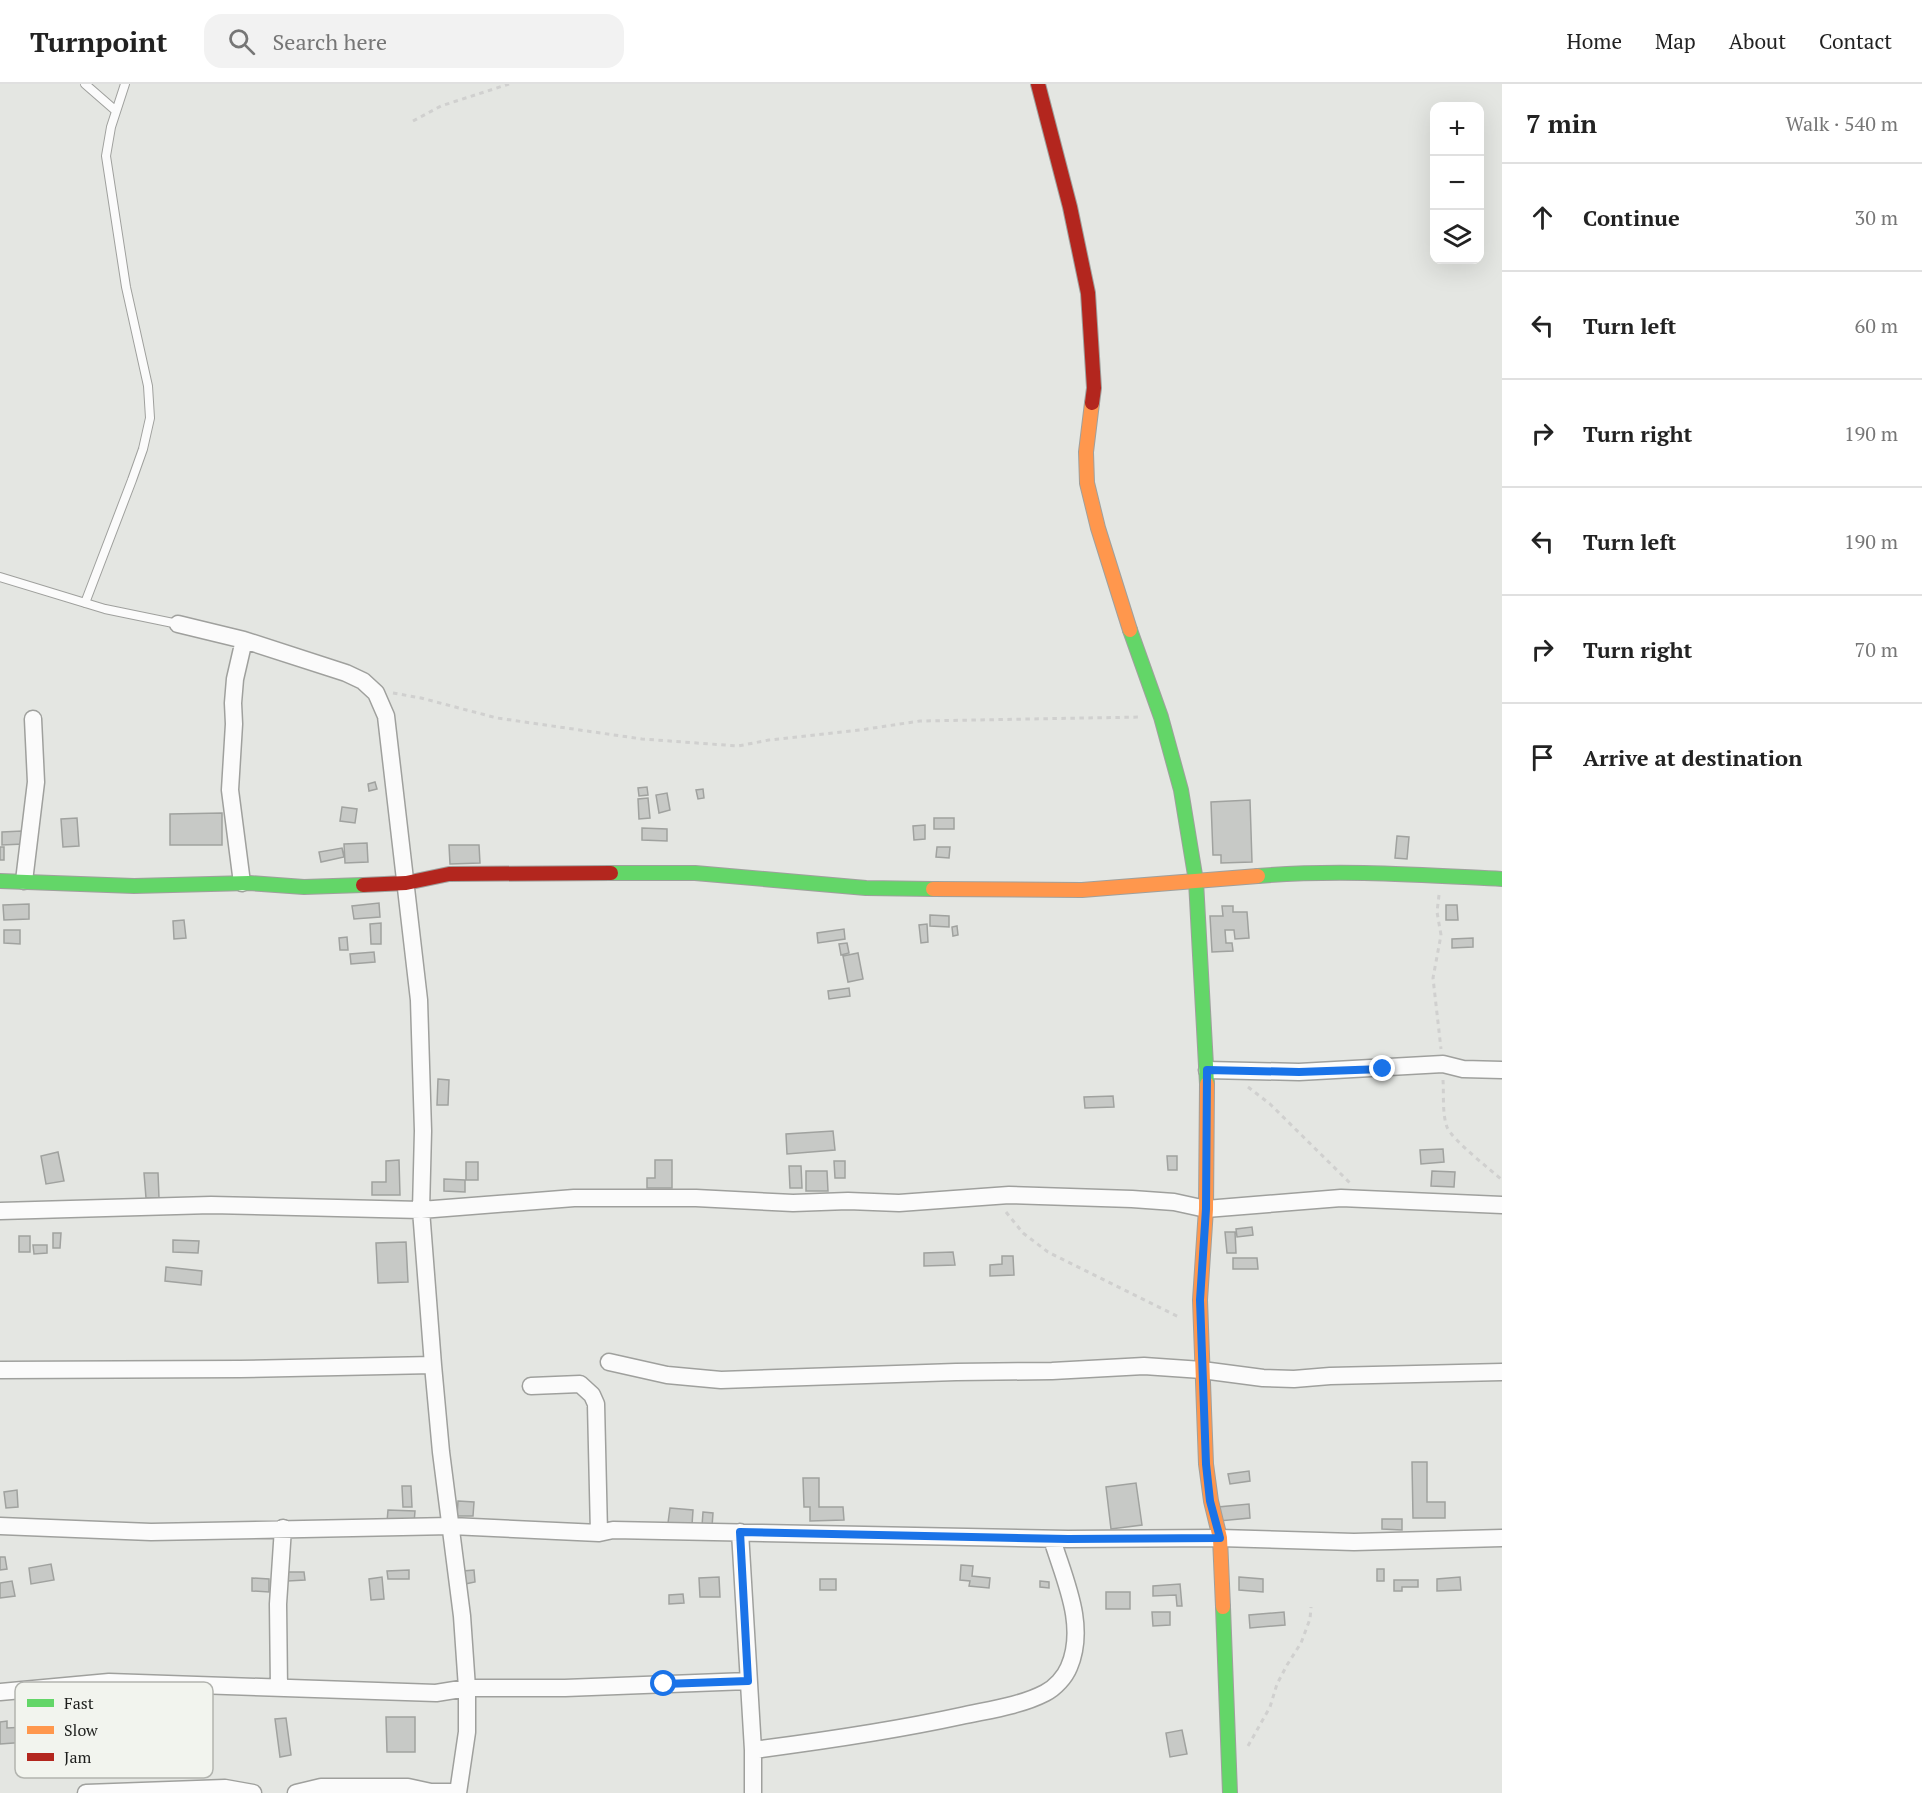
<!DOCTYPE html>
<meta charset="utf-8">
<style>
body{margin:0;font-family:"PT Serif",serif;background:#f2f2f2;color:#222}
.controls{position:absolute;right:18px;top:18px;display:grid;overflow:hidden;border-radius:12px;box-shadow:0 6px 24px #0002}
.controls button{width:54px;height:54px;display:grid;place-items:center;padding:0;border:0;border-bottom:2px solid #e0e0e0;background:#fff;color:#222;font:30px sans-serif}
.stop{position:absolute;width:18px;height:18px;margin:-14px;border:4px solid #1a73e8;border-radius:50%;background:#fff}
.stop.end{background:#1a73e8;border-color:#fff;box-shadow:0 2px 6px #0008}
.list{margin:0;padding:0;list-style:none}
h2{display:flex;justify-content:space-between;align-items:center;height:78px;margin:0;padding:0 24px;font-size:26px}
h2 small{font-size:20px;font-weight:400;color:#767676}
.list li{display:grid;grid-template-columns:39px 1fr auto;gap:18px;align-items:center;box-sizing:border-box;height:108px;padding:0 24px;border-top:2px solid #e0e0e0}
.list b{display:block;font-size:22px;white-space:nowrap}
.list em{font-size:20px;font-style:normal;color:#767676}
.icon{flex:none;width:33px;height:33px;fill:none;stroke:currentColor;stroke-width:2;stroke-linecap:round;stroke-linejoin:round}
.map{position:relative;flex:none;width:1502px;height:1709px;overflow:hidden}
header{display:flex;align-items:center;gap:36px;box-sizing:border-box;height:84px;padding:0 30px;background:#fff;border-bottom:2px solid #e0e0e0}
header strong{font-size:28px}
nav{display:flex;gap:33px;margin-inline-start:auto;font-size:21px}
.search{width:420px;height:54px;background:#f2f2f2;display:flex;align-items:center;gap:15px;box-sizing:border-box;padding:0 21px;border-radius:18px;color:#767676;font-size:22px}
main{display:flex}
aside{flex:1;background:#fff}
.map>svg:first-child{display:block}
.building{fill:#c7c9c6;stroke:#a0a29f;stroke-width:1.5}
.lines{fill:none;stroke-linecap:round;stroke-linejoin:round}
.lane-casing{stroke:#9fa09d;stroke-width:10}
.street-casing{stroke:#9fa09d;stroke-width:19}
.fast-casing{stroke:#9fa09d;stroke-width:16}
.slow-casing{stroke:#9fa09d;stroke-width:16}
.jam-casing{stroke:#9fa09d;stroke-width:16}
.path{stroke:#d0d0cf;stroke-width:3;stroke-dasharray:4.5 4.5;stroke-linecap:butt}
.lane{stroke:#fbfbfb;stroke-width:8}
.street{stroke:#fbfbfb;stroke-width:16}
.fast{stroke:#63d668;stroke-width:14}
.slow{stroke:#ff974d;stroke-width:14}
.jam{stroke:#b3261e;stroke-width:14}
.route{stroke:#1a73e8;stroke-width:8}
.key{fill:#f2f4ee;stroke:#b2b4af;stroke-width:1.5}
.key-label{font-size:16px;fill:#1d1e1c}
</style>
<header>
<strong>Turnpoint</strong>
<div class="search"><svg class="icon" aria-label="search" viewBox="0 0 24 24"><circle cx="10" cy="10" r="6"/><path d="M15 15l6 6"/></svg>Search here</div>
<nav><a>Home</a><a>Map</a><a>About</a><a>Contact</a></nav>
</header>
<main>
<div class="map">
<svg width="1502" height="1709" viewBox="0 0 1502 1709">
<rect width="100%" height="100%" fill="#e4e6e2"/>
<path class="building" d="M375,698L377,705L369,707L368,700Z
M647,703L648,711L639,712L638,704Z
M703,705L704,714L698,715L696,706Z
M667,709L670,726L659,729L656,711Z
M648,714L650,734L639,735L638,715Z
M1250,716L1252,778L1221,779V771H1213L1211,718Z
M342,723L357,725L355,739L340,737Z
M222,729V761H170V730Z
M77,734L79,762L63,763L61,735Z
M934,734H954V745H934Z
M925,741V755L914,756L913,742Z
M642,744L667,745V757L642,756Z
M22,747L23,760L2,761V748Z
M1397,752L1409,753L1407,775L1395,774Z
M367,759L368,778L345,779L344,760Z
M449,761H479L480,779L450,780Z
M0,763H4V776H0Z
M937,763H950L949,774L936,773Z
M342,764L344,773L321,778L319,768Z
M379,819L380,833L354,835L352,822Z
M29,820V835L4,836L3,821Z
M1446,821H1457L1458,836H1446Z
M1222,822H1233V828H1247L1249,854L1235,855L1234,846H1225L1226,859H1232L1233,867L1212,868L1210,832H1223Z
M930,831L949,832V843L930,842Z
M184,836L186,854L174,855L173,837Z
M381,839V860H371L370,840Z
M927,840L928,858L921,859L919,841Z
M957,842L958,851L953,852L952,843Z
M844,845L845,855L818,859L817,849Z
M4,846H20V860L4,859Z
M347,853L348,866H340L339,854Z
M1473,854V863L1452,864V855Z
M847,859L849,869L841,871L839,860Z
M374,868L375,878L351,880L350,870Z
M858,869L863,895L848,898L843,872Z
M849,904L850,912L829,915L828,907Z
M438,995L449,996L448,1021H437Z
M1113,1012L1114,1023L1085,1024L1084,1013Z
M833,1047L835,1066L787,1070L786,1050Z
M1443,1065L1444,1078L1421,1080L1420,1066Z
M58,1068L64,1097L46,1100L41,1072Z
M1167,1072H1177V1086H1168Z
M399,1076L400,1111H372V1098H386V1077Z
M655,1076H672V1104H647V1094H655Z
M834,1077H845V1094H835Z
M466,1078H478V1096H466Z
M789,1082H801L802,1104H790Z
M806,1087H827L828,1107H806Z
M1432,1087L1455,1088L1454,1103L1431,1102Z
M144,1089H158L159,1114H146Z
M444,1095L465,1096V1108L444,1107Z
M1252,1143L1253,1151L1237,1153L1236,1145Z
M1225,1148H1235L1236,1169H1227Z
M53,1149H61L60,1164H53Z
M19,1152H30V1168H19Z
M173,1156L199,1157L198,1169L173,1168Z
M406,1158L408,1198L378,1199L376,1159Z
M33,1161H47V1169L34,1170Z
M953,1168L955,1181L924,1182V1169Z
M1002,1172H1013L1014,1191L990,1192V1181L1002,1180Z
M1233,1174H1257L1258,1185H1233Z
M166,1183L202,1187L201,1201L165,1197Z
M1412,1378H1427V1418H1445V1434H1413Z
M1249,1387L1250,1397L1230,1400L1228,1390Z
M803,1394H819V1423H843L844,1436L810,1437V1423H804Z
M1136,1399L1142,1441L1111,1445L1106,1403Z
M402,1402H411L412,1423H403Z
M17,1406L18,1423L6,1424L4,1408Z
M458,1417L474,1418L473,1432H457Z
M1249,1420L1250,1434L1219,1437L1218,1423Z
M670,1424L693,1426L692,1441L668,1439Z
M388,1426L415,1427L414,1439L387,1438Z
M703,1428L713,1429L712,1443L702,1442Z
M1382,1435H1402V1446L1382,1445Z
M0,1473H5L7,1485L0,1486Z
M51,1480L54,1496L31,1500L29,1484Z
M961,1481L973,1482L972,1492L990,1494L989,1504L969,1502L970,1497L960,1496Z
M1377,1485H1384V1497H1377Z
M409,1486V1495H388L387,1487Z
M474,1486L475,1498L465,1500L463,1487Z
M288,1488H304L305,1496L288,1497Z
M382,1493L384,1515L371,1516L369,1495Z
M719,1493L720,1513H700L699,1494Z
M1239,1493L1263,1495V1508L1239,1506Z
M1460,1493L1461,1506L1437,1507V1495Z
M252,1494L269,1495V1508L252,1507Z
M820,1495H836V1506H820Z
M1394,1496H1418V1503H1402V1507H1394Z
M12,1497L15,1512L0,1514V1499Z
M1040,1497L1049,1498V1504L1040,1503Z
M1180,1500L1182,1522H1177L1176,1511L1153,1512V1502Z
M1106,1508H1130V1525H1106Z
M683,1510L684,1519L669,1520V1511Z
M1152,1528H1170V1541L1153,1542Z
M1284,1528L1285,1541L1250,1544L1249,1531Z
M386,1633H415V1668H387Z
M286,1634L291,1671L280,1673L275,1635Z
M7,1637V1644L26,1643L27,1658L0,1660V1638Z
M1182,1646L1187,1670L1170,1673L1166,1649Z"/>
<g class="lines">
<g class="lane-casing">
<path id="lane" d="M85,0L116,27
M0,493L105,525L178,540
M85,519L132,396L143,365L150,334L148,302L126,203L106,72L111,43L125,0"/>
</g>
<g class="street-casing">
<path id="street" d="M178,540L244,556L346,589L363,597L376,609L386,632L419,916L423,1047L421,1126L433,1281L441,1368L462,1532L467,1604V1648L458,1709
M24,797L36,698L33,635
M242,799L230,706L234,640L233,619L235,595L244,556
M1207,986L1299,988L1443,980L1463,985L1502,986
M0,1127L211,1121L421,1126L574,1114H696L793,1119L848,1117L899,1119L1009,1111L1132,1115L1174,1118L1206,1125L1341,1114L1502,1121
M609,1278L667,1291L721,1296L956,1288L1052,1287L1144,1282L1202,1286L1263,1294L1294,1295L1330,1292L1502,1288
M0,1286L240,1285L433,1281
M531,1302L580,1300L592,1311L596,1320L599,1449
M0,1442L151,1448L451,1442L599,1449L613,1446L1068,1455L1220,1454L1354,1458L1502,1454
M740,1448L753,1666V1709
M279,1604L278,1520L283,1444
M0,1608L109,1598L436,1609L467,1604H565L748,1597
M753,1666C823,1657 892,1647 961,1632C988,1626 1020,1622 1045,1609C1055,1604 1065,1593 1069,1583C1087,1541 1064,1495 1052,1455
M86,1709L225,1704L253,1709
M296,1709L321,1703H408L431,1708H458"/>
</g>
<g class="fast-casing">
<path id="fast" d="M1130,546L1161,633L1181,706L1196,797L1207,1000
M611,789H695L866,804L933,805
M1258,792C1339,785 1421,791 1502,795
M0,797L134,802L249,799L304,803L363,801
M1223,1523L1230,1709"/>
</g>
<g class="slow-casing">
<path id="slow" d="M1092,319L1086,368L1087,399L1098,444L1130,546
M933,805L1082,806L1258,792
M1207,1000L1206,1125L1200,1216L1206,1380L1211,1417L1220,1454L1223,1523"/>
</g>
<g class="jam-casing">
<path id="jam" d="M1038,0L1070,123L1088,209L1094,304L1092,319
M363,801L406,799L449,790L611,789"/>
</g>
<path class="path" d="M413,37L441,22L509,0
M393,609L421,614L497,634L642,655L738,662L769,656L860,646L920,637L1141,633
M1439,811L1437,828L1441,851L1433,894L1441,965
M1443,996C1444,1011 1442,1029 1447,1043C1452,1056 1490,1085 1502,1096
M1248,1003L1270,1020L1350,1099
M1006,1128L1023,1149L1048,1168L1181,1234
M1248,1662L1270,1623L1277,1600L1287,1581L1301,1559L1310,1535L1311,1523"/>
<use href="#lane" class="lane"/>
<use href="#street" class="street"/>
<use href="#fast" class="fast"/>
<use href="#slow" class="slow"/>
<use href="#jam" class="jam"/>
</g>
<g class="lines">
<path class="route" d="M664,1600L748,1597L740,1448L1068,1455L1220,1454L1210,1417L1206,1380L1200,1216L1206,1125L1207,986L1299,988L1383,985"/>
</g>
<rect x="15" y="1598" width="198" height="96" rx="9" class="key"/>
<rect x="27" y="1615" width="27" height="8" fill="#63d668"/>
<rect x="27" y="1642" width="27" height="8" fill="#ff974d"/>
<rect x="27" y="1669" width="27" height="8" fill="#b3261e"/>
<g class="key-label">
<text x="64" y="1625">Fast</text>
<text x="64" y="1652">Slow</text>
<text x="64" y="1679">Jam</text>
</g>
</svg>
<div class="controls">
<button>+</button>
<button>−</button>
<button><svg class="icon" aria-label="layers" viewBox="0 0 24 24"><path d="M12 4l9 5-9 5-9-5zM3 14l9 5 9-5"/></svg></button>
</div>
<div class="stop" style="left:664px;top:1600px"></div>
<div class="stop end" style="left:1383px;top:985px"></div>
</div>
<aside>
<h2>7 min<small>Walk · 540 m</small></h2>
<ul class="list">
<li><svg class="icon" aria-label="ahead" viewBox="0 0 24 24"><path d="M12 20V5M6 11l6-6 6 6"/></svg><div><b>Continue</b></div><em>30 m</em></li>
<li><svg class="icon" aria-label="left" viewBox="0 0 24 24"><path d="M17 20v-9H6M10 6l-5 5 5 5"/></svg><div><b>Turn left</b></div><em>60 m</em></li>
<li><svg class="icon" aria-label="right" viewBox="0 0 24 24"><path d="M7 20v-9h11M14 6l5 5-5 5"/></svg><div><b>Turn right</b></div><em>190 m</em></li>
<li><svg class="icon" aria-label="left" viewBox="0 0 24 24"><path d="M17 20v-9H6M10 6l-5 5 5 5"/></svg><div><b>Turn left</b></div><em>190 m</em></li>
<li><svg class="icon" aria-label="right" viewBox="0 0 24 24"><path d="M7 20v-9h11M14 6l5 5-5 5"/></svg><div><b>Turn right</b></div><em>70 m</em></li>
<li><svg class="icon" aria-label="arrive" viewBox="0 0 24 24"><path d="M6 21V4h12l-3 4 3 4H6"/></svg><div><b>Arrive at destination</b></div></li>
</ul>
</aside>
</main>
